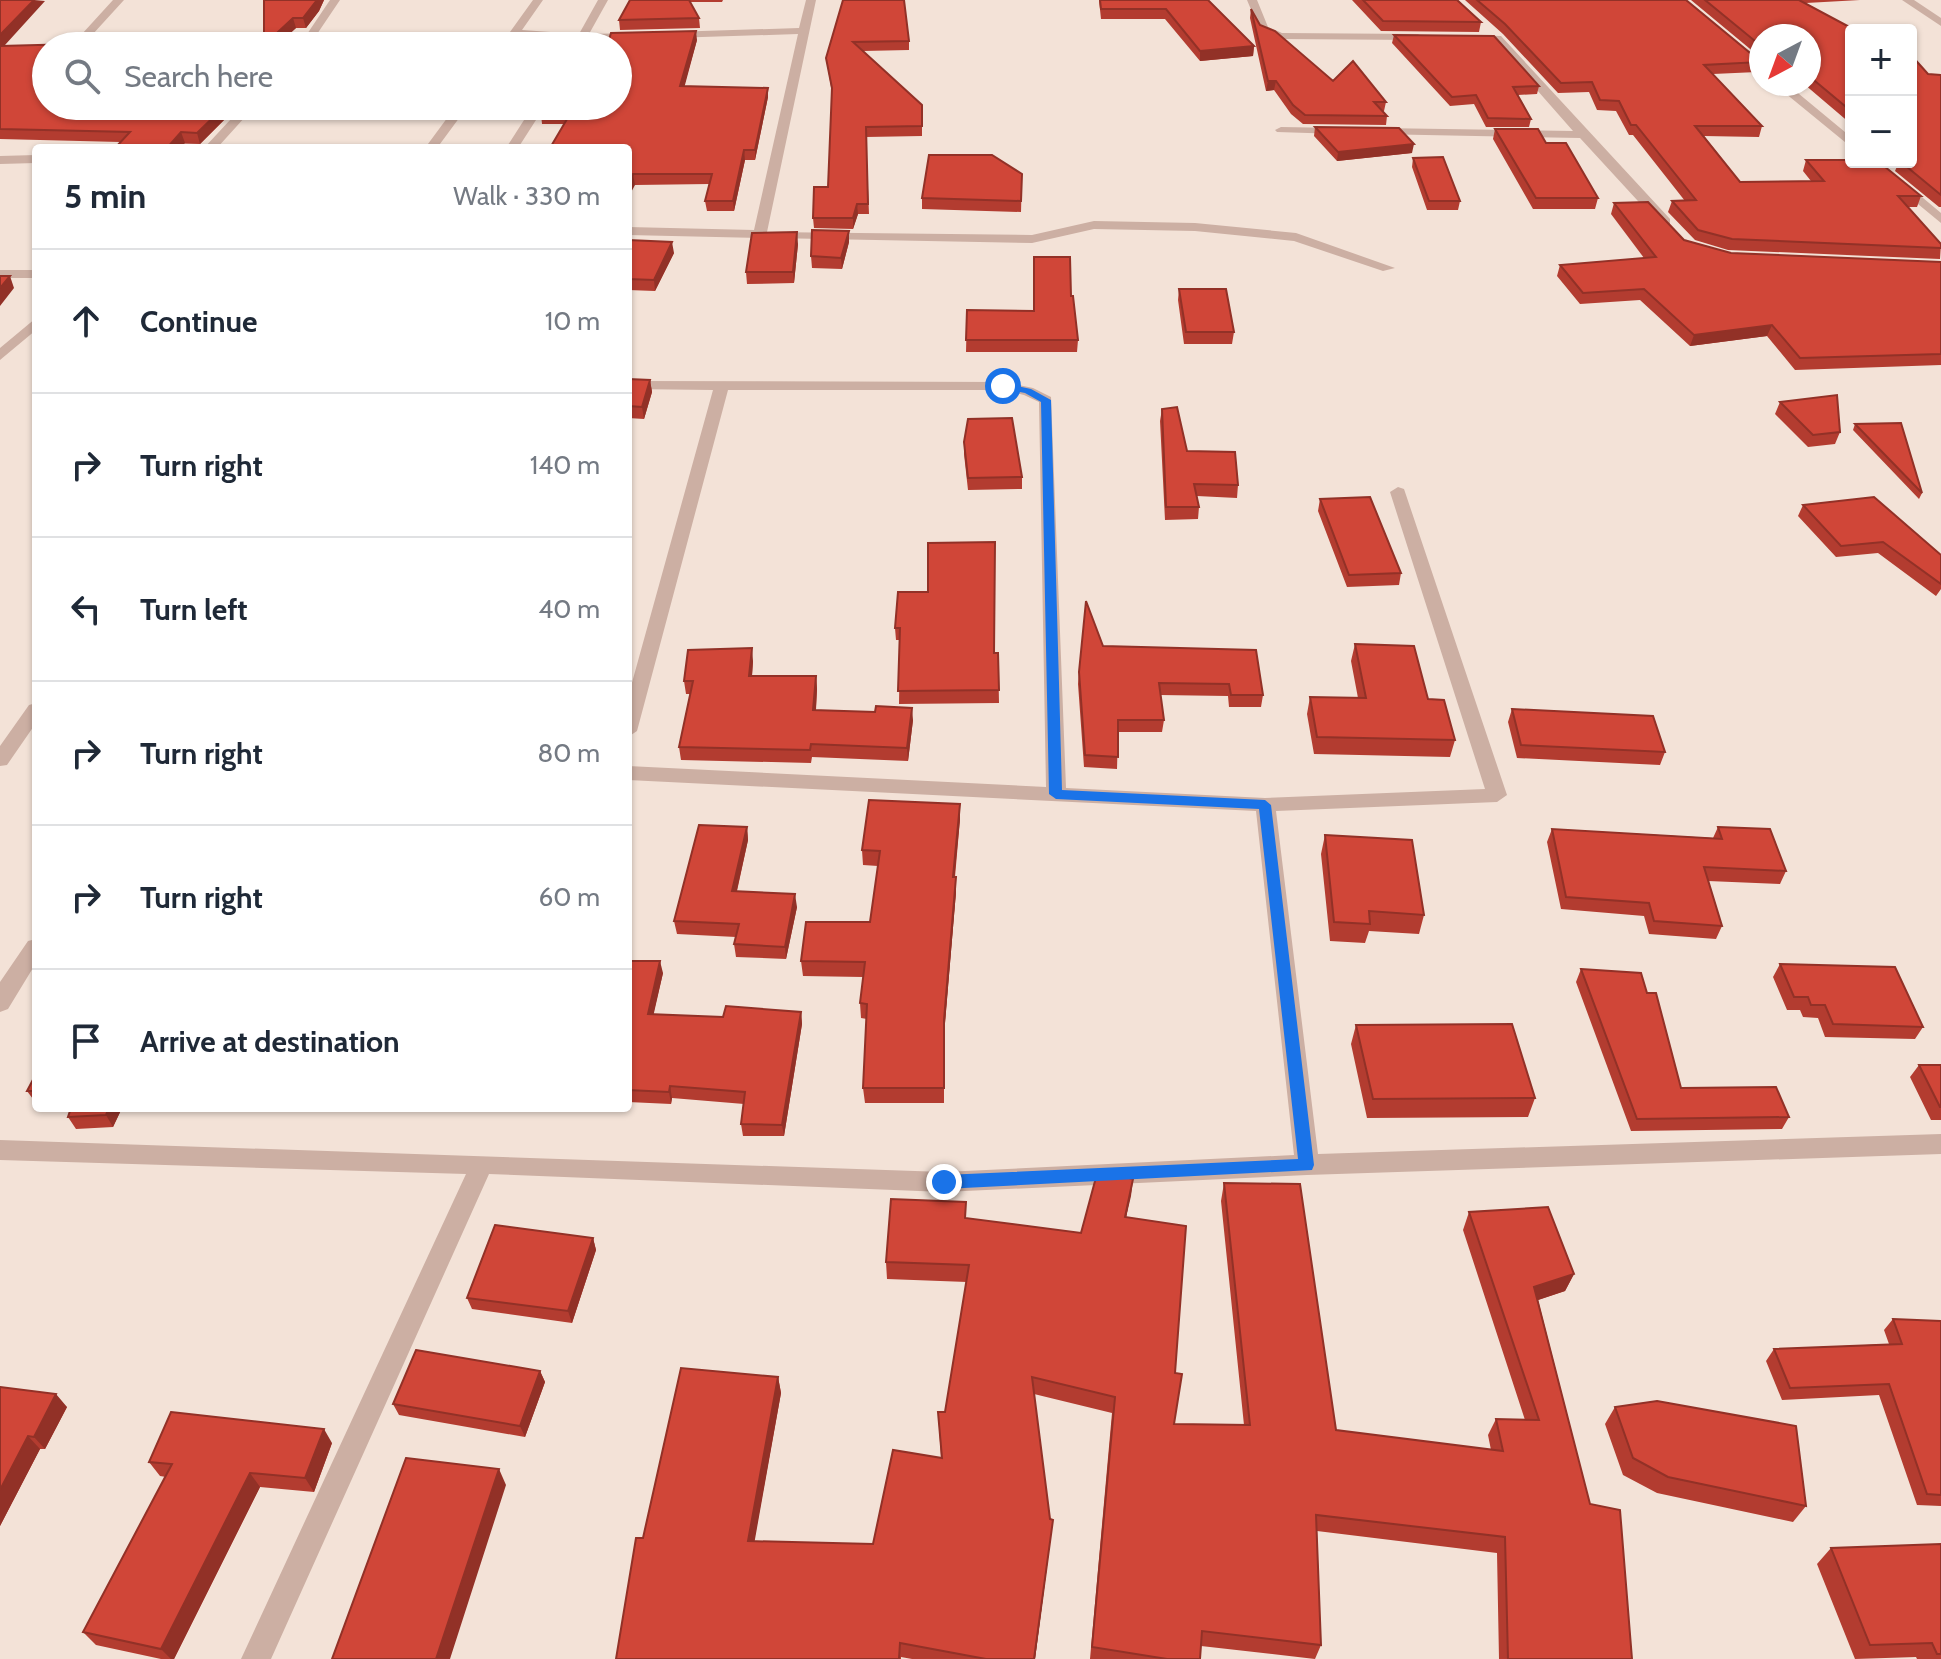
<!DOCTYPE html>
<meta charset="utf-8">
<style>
body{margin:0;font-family:Cabin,sans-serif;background:#f6f6f7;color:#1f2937}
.controls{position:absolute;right:24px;top:24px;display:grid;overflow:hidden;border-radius:8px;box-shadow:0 2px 6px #0004}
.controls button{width:72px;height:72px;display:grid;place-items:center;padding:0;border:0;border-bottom:2px solid #e0e1e3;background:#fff;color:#1f2937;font:40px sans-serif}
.compass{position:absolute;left:1749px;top:24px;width:72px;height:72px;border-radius:50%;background:#fff;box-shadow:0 2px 6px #0004;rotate:221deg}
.stop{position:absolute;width:24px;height:24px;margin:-18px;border:6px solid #1a73e8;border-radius:50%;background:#fff}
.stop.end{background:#1a73e8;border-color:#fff;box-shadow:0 2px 8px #0008}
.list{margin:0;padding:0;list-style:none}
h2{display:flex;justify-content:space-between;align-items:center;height:104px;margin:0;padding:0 32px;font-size:34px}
h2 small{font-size:26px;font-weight:400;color:#747a83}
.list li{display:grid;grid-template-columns:52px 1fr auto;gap:24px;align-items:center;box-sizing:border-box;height:144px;padding:0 32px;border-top:2px solid #e0e1e3}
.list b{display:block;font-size:30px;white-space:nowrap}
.list em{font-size:26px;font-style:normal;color:#747a83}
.icon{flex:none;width:44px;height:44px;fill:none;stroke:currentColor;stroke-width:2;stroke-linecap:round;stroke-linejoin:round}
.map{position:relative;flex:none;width:1941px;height:1659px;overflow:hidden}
.search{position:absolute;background:#fff;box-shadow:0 2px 6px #0004;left:32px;top:32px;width:600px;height:88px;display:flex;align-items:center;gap:20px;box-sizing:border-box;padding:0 28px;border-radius:44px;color:#747a83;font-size:30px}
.panel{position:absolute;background:#fff;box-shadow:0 2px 6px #0004;left:32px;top:144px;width:600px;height:968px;border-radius:8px}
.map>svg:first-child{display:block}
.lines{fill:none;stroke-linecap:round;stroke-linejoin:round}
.minor{fill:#ccafa3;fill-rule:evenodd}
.wall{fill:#b33c30}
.shaded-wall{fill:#923127}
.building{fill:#d04638;stroke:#923127;stroke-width:2}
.route{fill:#1a73e8}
</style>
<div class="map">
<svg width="1941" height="1659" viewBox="0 0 1941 1659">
<rect width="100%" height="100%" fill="#f3e2d7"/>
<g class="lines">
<path class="minor" d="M113,0H124L82,46H71Z
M330,0H340L309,46H299Z
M533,0H543L522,30L579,34L598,0H608L589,34L635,33L640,36L635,39L586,40L582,46H572L575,40L517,36L510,46H500Z
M806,0H816L767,232L1032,235L1094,221L1195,223L1296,233L1395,268L1383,271L1294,241L1195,231L1094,229L1032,243L772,238L766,235L760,238L628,235V227L754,230L798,34L671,38L666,35L671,32L799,28Z
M1247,0H1257L1268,27L1282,33L1418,34L1423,37L1418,40L1280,39L1260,31Z
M1902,0H1914L1941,18V26Z
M1470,35L1501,36L1670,219V225H1660L1580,138L1375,134V130L1379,128L1573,131L1494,41L1466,40V36Z
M1774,84H1787L1851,137V147Z
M243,106H255L217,148H204Z
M456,106H468L437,148H425Z
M533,106H545L518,148H506Z
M1281,127L1339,128L1345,131L1339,134L1277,132L1275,130Z
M36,155V163L0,164V156Z
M1867,162H1880L1941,213V223Z
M0,270H36V278H0Z
M36,318V330L0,360V348Z
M628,381L1003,382L1033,388L1051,397L1066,788L1265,798L1485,789L1390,492L1398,487L1404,489L1507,795L1497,802L1276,811L1318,1154L1941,1134V1154L1307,1175L944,1192L489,1174L271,1659H241L466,1174L0,1160V1140L944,1172L1294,1155L1256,811L628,780V766L1046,787L1039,402L1024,395L1003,390H728L637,731L628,737V697L713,390L628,389Z
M36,703V723L7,765L0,766V746L29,705Z
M36,939V963L8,1009L0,1012V982L28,941Z"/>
</g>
<path class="wall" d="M264,0H324L319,11L306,28H296L276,46L46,106H238L200,144L0,139V46L264,39Z
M614,0H723L722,2H690L699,18L700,28L620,30L619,20L630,0Z
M843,0L909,41V50L863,51L922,105V136L866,137L869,214H858L853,229L814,228L813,218L828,187L832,93L826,58Z
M1099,0H1208L1254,46L1253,56L1200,61L1165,19H1101Z
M1352,0H1458L1481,22L1479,32L1381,31Z
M1465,0H1686L1761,62L1757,72L1713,74L1762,126L1759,137L1704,136L1740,182L1811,181L1803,171L1806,160L1921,196L1917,207H1908L1941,244L1940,259L1728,250L1695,240L1668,212L1672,201H1685L1633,135H1629L1616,111L1597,110L1589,92L1558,93L1503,34Z
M1691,0H1860L1806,3L1851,30V124L1804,84H1809V36H1761V58Z
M1251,9L1260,25L1333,81L1386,102L1384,111H1383L1387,116L1386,125L1303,124L1291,114L1274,90L1266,91L1250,18Z
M1394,35L1539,86L1537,94L1518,95L1531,119L1529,127H1486L1474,104L1450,106L1392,43Z
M697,40L684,86L768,88V97L755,160H745L734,211H707L705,201L709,184L635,185L564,124H542L541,114Z
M1928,74L1941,75V207H1939L1895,171L1898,164L1896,162H1911Z
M1315,127L1412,153L1337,161L1314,136Z
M1495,129L1546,143L1598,198L1595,209H1533L1493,139Z
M1413,158L1460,201L1458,210H1427L1412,167Z
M1022,174L1021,212L922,209V198Z
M1614,203L1684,240L1731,253L1941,262V365L1795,370L1767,336L1690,346L1640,300L1580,304L1557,276L1560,265L1644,258L1611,214Z
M849,231V242L842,269L812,268L811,256Z
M628,240L674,253L655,291L628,290Z
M798,244L794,283L747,284L746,272Z
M1179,289L1234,332L1232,344H1184L1178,300Z
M1071,296L1078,340L1077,352H966L967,310L1034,311Z
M628,379L650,380L652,392L644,419L628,418Z
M1780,402L1840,432L1835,444L1808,447L1775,414Z
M1162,409L1187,451L1238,485L1237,498L1197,496L1199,507L1198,519L1165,520L1160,421Z
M1855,424L1922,493L1919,499L1853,430Z
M964,442L1022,477V489L968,490L964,454Z
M1320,499L1401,573L1399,585L1347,587L1318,511Z
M1803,505L1941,555V589L1936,596L1878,553L1836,557L1798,516Z
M898,592L994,653H998L999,703L899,704L900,640H896L895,628Z
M1355,644L1428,699L1455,740L1450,757L1314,754L1307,714L1310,697L1358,698L1351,661Z
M1103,646L1263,695L1261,707H1229L1228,696L1160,695L1164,720L1162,732H1118L1117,769L1084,767L1078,684L1079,672Z
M753,661L752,676H816L817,689L816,710L913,720L908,761L812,757L811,763L681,760L679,747L690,694H686L684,681Z
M1512,709L1665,752L1660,765L1517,758L1508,722Z
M960,819L955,877L956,892L944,1035V1103H865L863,1088L867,1019L861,1018L860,1003L863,977L803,976L801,961L870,922L878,866L863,865L862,850Z
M747,827L748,840L737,891L797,907L786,959L736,957L734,944L736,937L677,934L674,921Z
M1718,827L1786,871L1780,884L1708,881L1722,926L1716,939L1649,934L1644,916L1561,909L1547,842L1552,829L1713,838Z
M1325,835L1424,915L1419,934L1369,931L1365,943L1330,941L1321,854Z
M628,961L663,973L653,1015L723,1017L801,1012L802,1024L784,1136H743L741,1124L744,1104L672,1098L671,1104L628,1102Z
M1780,964L1923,1027L1915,1039L1825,1037L1818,1018L1803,1017L1800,1010H1787L1773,977Z
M1581,969L1647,993L1681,1088L1789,1117L1782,1129L1631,1131L1576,982Z
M1356,1025L1535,1098L1528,1117L1367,1118L1351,1044Z
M1919,1065H1941V1120H1931L1910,1077Z
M36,1074V1103L27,1091Z
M122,1108L113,1127L76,1129L68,1117Z
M1133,1179L1126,1218L1175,1373L1174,1424L1244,1425L1221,1201L1224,1183L1336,1430L1491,1450L1488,1435L1496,1419L1525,1420L1463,1230L1469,1212L1574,1274L1565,1291L1538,1300L1590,1504L1632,1659H1499L1497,1553L1317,1531L1321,1645L1315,1659L1201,1646L1200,1659H1090L1112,1413L1034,1394L1050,1519L1053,1520L1035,1659H912L901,1657V1659H616L643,1538L778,1377L781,1393L754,1541L873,1544L941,1458L938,1412H945L967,1282L887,1279L886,1262L966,1202V1218L1081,1233Z
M593,1238L596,1250L572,1323L472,1309L467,1298Z
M1893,1319L1941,1321V1506L1917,1505L1879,1395L1782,1400L1766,1361L1774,1349L1889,1344L1884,1330Z
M540,1371L545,1382L525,1437L399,1415L393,1404Z
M0,1387L67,1407L45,1449H40L0,1526Z
M1615,1407L1806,1506L1793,1522L1657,1493L1623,1475L1605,1424Z
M332,1443L314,1492L260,1487L174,1659H161L96,1645L83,1632L166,1477L160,1476L149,1462Z
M1941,1544V1659H1917L1916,1657L1855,1659L1817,1564L1831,1548Z"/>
<path class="shaded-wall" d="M34,0L45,1L5,45L0,46V35Z
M317,0H324L319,11L306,28L303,18Z
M293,18L296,28L276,46H263Z
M696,31L697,40L682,96L680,86Z
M1254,46L1253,56L1200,61V51Z
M1268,81H1276L1274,90L1266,91Z
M768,88V97L755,160V150Z
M225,106H238L200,144L197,133Z
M181,132L185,143L180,148H167Z
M1414,144L1412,153L1337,161L1338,152Z
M744,150L745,160L734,211L733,201Z
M633,174L635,185L628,198V185Z
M857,204L858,214L853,229V218Z
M849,231V242L842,269L841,258Z
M797,232L798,244L794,283L793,272Z
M672,242L674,253L655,291L654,280Z
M10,276L14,288L0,306V288Z
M1772,325L1767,336L1690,346L1694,335Z
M650,380L652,392L644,419L642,407Z
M752,648L753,661L751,689L749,676Z
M816,676L817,689L815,723L813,710Z
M912,708L913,720L908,761L907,748Z
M960,804V819L953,892V877Z
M747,827L748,840L734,903L732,891Z
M956,877V892L944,1035V1103V1020Z
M795,894L797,907L786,959L785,947Z
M660,961L663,973L651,1026L648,1014Z
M801,1012L802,1024L784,1136L782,1125Z
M670,1086L672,1098L671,1104L669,1092Z
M109,1108H122L113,1127L106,1115Z
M1133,1179L1131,1196L1122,1235L1125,1217Z
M593,1238L596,1250L572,1323L568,1311Z
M1574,1274L1565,1291L1526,1304L1534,1287Z
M540,1371L545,1382L525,1437L520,1426Z
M778,1377L781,1393L752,1556L748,1541Z
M56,1394L67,1407L45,1449L34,1437Z
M324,1429L332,1443L314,1492L305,1478Z
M28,1436L40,1449L0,1526V1490Z
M499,1469L506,1485L450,1659H436Z
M250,1473L260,1487L174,1659H171L161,1649Z
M1053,1520L1035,1659H1034Z"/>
<path class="building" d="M0,0H34L0,35Z
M264,0H317L303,18H293L263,46H46V106H225L197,133L181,132L167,148H115L130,132L0,129V46L264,39Z
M630,0H689L699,18L619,20Z
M843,0H904L909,41L853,42L922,105V126L866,127L868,204H857L853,218H813L814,187H828L832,88L826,58Z
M1100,0H1208L1254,46L1200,51L1166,9H1101Z
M1363,0H1457L1481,22L1383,21Z
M1477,0H1686L1761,62L1704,65L1762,126H1695L1740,182L1824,181L1806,160H1851V162H1879L1921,196H1898L1941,244V248L1732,239L1698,230L1672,201L1696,200L1636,125H1631L1619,101L1600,100L1592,82L1561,83L1505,24Z
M1705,0H1799L1855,30H1851V111L1809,76V36H1761V46Z
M1251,9L1260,25L1275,31L1333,81L1353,61L1386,102H1374L1387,116L1305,115L1293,105L1276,81H1268Z
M696,31L680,86L768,88L755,150H744L733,201H705L712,174H633L628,185V148H550L570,114H541L552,106H618V46H607L611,33Z
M1394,35L1494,36L1539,86L1513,87L1531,119L1488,118L1476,95L1452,97Z
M1911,55L1928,74L1941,75V195L1901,162H1911Z
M1315,127L1399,128L1414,144L1338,152Z
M1495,129H1538L1546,143H1566L1598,198H1536Z
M929,155H992L1022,174L1021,201L922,198Z
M1443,157L1460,201H1429L1413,158Z
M1648,202L1684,240L1731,253L1941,262V354L1800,358L1772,325L1694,335L1644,289L1583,293L1560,265L1656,257L1614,203Z
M812,230L849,231L841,258L811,256Z
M797,232L793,272H746L752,233Z
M628,240L672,242L654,280L628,279Z
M1034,257H1070L1071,296H1073L1078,340H966L967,310L1034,311Z
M0,276H10L0,288Z
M1179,289H1226L1234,332H1186Z
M628,379L650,380L642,407L628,406Z
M1837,395L1840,432L1813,435L1780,402Z
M1177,407L1187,451L1235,452L1238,485L1194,484L1199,507H1166L1162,409Z
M1012,418L1022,477L968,478L964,442L968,419Z
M1901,423L1922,493L1855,424Z
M1370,497L1401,573L1349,575L1320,499Z
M1874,497L1941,555V584L1883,542L1841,546L1803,505Z
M995,542L994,653H998L999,690L898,691L900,628H895L898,592H928V543Z
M1086,601L1103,646L1256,650L1263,695H1231L1229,684L1159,683L1164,720H1118V757L1085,755L1079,672Z
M1355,644L1414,646L1428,699L1444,700L1455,740L1317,737L1310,697L1366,698Z
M752,648L749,676H816L813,710L875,712L876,706L912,708L907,748L811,744L810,750L679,747L693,681H684L688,650Z
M1512,709L1653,716L1665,752L1521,745Z
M869,800L960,804L953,877H956L944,1020V1088H863L867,1004L860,1003L865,962L801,961L806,922H870L880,851L862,850Z
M699,825L747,827L732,891L795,894L785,947L734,944L739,924L674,921Z
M1718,827L1770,829L1786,871L1704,867L1722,926L1654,921L1649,903L1566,897L1552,829L1722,839Z
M1325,835L1412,840L1424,915L1369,911L1370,924L1334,922Z
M628,961H660L648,1014L723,1017L726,1006L801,1012L782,1125L741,1124L745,1092L670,1086L669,1092L628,1090Z
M1780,964L1895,967L1923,1027L1833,1024L1825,1005H1811L1808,997H1794Z
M1581,969L1641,973L1647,993H1656L1681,1088L1776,1087L1789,1117L1637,1119Z
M1512,1024L1535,1098L1373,1099L1356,1025Z
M1919,1065H1941V1107H1940Z
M36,1074V1091H27Z
M71,1108H109L106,1115L68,1117Z
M1098,1170L1133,1179L1125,1217L1186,1226L1175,1373L1182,1374L1174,1424L1250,1425L1224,1183L1300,1184L1336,1430L1503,1451L1496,1419L1539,1420L1469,1212L1548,1207L1574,1274L1534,1287L1590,1504L1620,1510L1632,1659H1508L1505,1537L1316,1515L1321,1645L1202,1631L1200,1659H1167L1092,1647L1115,1397L1032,1377L1050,1519L1053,1520L1034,1659H986L900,1643L899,1659H616L636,1538H643L681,1368L778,1377L748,1541L873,1544L893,1450L942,1458L938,1412H945L969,1265L886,1262L891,1199L966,1202L965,1218L1081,1233Z
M495,1225L593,1238L568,1311L467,1298Z
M1893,1319L1941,1321V1495L1927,1494L1889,1384L1790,1388L1774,1349L1902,1344Z
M416,1350L540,1371L520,1426L393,1404Z
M0,1387L56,1394L34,1437L28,1436L0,1490Z
M1657,1401L1796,1426L1806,1506L1668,1477L1633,1458L1615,1407Z
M171,1412L324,1429L305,1478L250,1473L161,1649L83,1632L172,1464L149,1462Z
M406,1458L499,1469L436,1659H332Z
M1941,1544V1654H1937L1932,1643L1870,1645L1831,1548Z"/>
<path class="route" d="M1003,383L1031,389L1051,400L1062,790L1265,800L1271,805L1314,1165L1312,1170L944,1189L936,1182L944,1175L1298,1159L1259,809L1056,799L1049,794L1041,402L1025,393L1000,388Z"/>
</svg>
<div class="controls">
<button>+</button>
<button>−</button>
</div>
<svg class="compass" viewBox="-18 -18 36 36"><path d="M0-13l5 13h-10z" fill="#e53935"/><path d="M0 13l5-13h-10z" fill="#747a83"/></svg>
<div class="stop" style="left:1003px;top:386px"></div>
<div class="stop end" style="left:944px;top:1182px"></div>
<div class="search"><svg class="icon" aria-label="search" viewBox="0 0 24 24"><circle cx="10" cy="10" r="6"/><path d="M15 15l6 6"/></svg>Search here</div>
<section class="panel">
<h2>5 min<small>Walk · 330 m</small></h2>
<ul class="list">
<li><svg class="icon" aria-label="ahead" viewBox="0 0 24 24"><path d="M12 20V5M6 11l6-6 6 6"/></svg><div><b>Continue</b></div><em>10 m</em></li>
<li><svg class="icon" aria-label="right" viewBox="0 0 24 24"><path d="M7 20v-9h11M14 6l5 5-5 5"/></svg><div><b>Turn right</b></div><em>140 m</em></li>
<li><svg class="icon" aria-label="left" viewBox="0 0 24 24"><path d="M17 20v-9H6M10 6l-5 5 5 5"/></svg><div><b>Turn left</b></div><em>40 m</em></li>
<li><svg class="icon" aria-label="right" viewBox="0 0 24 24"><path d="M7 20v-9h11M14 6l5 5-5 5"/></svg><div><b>Turn right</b></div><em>80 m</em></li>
<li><svg class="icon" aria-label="right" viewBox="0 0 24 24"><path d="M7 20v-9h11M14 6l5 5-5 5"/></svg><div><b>Turn right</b></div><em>60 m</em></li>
<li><svg class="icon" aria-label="arrive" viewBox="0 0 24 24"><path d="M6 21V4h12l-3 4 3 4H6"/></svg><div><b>Arrive at destination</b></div></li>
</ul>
</section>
</div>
